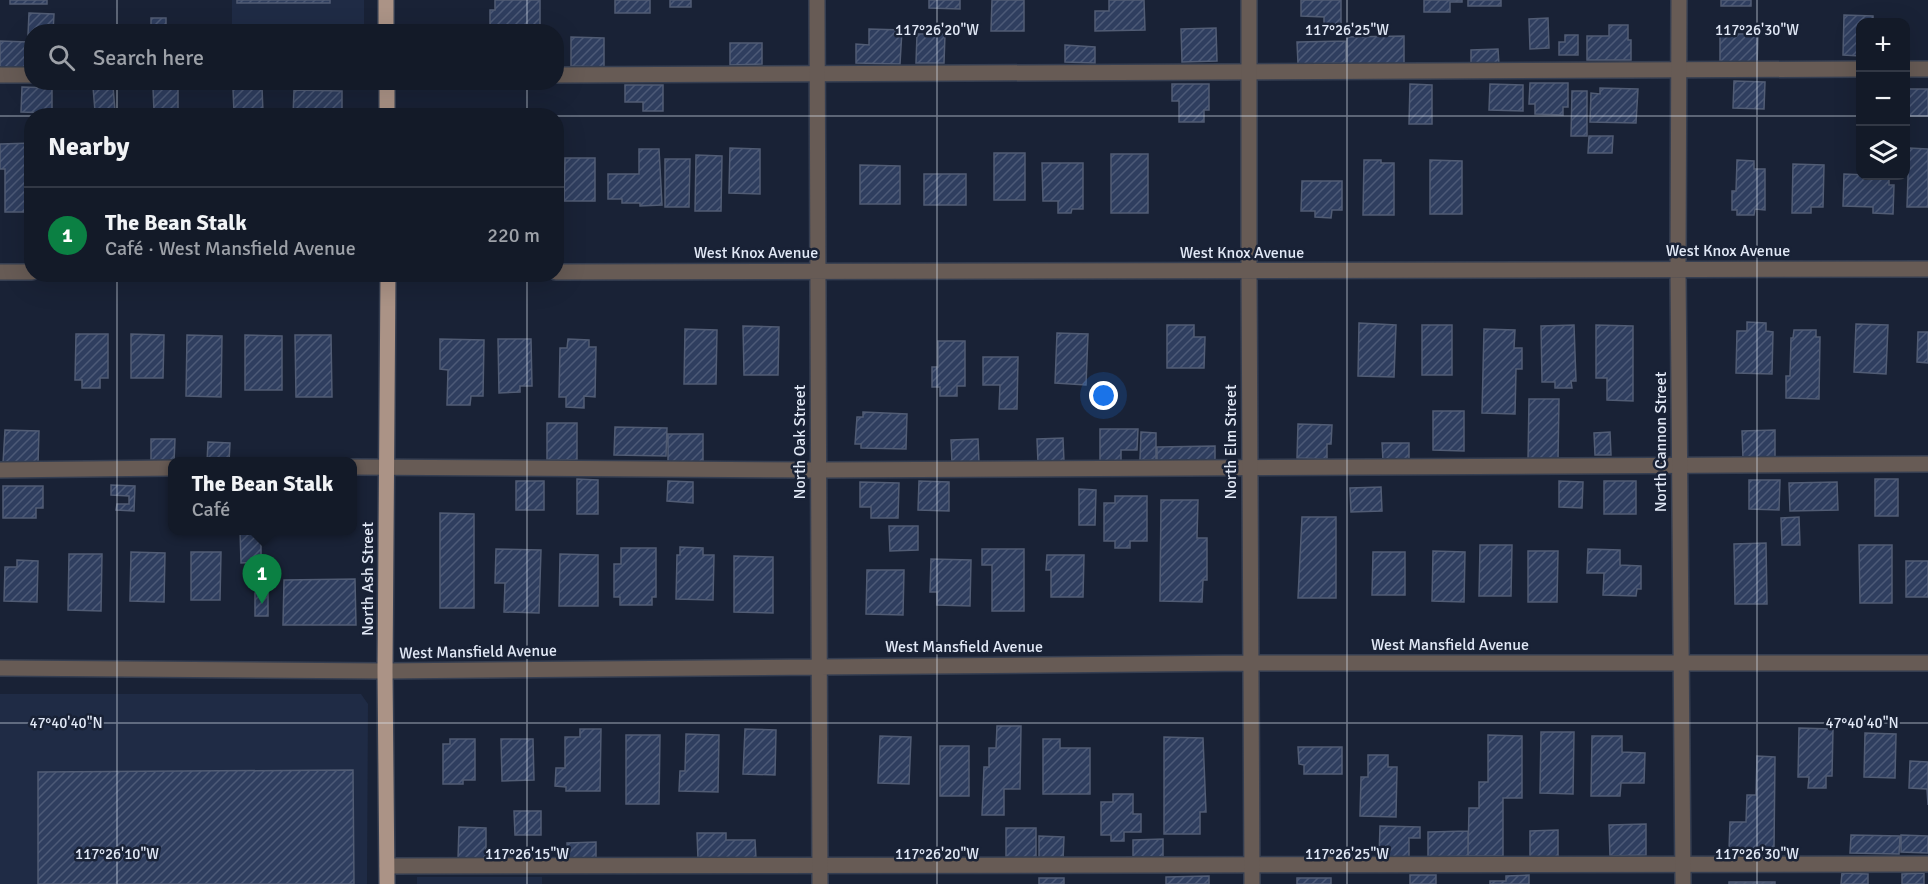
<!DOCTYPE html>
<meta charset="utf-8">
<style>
body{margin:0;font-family:Signika,sans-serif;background:#202734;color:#f1f3f6}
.controls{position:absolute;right:18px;top:18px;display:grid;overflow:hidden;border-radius:12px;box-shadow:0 6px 24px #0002}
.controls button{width:54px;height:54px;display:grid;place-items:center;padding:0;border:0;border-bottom:2px solid #323845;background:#131a28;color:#f1f3f6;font:30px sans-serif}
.you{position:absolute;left:1104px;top:396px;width:21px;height:21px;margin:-15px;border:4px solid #fff;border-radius:50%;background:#1a73e8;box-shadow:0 0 0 9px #1a73e833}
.badge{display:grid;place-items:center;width:39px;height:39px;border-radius:50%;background:#0b8043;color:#fff;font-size:20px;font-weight:700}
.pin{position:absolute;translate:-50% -50px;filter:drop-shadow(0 2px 3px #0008)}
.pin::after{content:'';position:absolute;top:32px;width:21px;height:18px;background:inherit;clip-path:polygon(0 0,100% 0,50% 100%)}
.popup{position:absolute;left:168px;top:457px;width:189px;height:78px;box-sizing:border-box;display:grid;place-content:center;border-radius:12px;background:#131a28;filter:drop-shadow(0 2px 4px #0005);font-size:20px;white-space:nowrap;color:#9da1a8}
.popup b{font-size:22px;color:#f1f3f6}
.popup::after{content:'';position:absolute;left:50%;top:100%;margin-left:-12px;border:12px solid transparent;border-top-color:#131a28}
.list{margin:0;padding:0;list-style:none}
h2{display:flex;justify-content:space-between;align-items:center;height:78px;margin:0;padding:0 24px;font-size:26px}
h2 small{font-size:20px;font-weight:400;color:#9da1a8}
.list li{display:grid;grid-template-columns:39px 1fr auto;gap:18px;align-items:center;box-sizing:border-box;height:96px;padding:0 24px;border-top:2px solid #323845}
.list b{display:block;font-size:22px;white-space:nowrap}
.list p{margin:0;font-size:20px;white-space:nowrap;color:#9da1a8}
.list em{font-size:20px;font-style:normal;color:#9da1a8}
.icon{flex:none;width:33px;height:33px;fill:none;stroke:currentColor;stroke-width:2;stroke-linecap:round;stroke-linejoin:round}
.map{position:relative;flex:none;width:1928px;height:884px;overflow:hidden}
.search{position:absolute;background:#131a28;box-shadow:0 6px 24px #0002;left:24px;top:24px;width:540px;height:66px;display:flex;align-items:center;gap:15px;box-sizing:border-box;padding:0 21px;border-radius:24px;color:#9da1a8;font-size:22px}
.panel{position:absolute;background:#131a28;box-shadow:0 6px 24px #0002;left:24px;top:108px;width:540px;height:174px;border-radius:24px}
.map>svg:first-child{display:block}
.built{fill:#1f2b45}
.building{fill:url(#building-hatch);stroke:#515c74;stroke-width:1.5}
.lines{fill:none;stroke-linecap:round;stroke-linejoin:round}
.lane-casing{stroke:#353e51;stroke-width:18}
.street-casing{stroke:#353e51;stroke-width:18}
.primary-casing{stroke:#353e51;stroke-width:18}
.lane{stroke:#675b55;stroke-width:15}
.street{stroke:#675b55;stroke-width:15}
.primary{stroke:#ab9386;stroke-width:15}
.ticks{fill:none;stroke:#e1e8f6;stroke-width:1.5;stroke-opacity:0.45}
.labels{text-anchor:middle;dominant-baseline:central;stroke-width:5;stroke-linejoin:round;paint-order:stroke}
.street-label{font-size:16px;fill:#e1e8f6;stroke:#192236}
.ticks-label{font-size:15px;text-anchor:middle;fill:#e1e8f6;stroke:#192236;stroke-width:5;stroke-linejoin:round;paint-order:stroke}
</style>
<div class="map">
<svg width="1928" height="884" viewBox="0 0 1928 884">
<defs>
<pattern id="building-hatch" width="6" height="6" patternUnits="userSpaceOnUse" patternTransform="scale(1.5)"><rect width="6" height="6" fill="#2f3e5f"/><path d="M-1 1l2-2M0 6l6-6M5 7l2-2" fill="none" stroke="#4d5a77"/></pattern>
</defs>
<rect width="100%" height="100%" fill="#192236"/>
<path class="built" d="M232,0H364V31L232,32Z
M0,694H361L368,704L367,884H0Z
M417,877H542V884H417Z"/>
<path class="building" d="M10,0H47V4H10Z
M237,0H330V3H237Z
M495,0H540V32H490V10H495Z
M615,0H650V13H615Z
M670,0H691V7H670Z
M929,0H960V9L929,8Z
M992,0H1024V31H991Z
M1109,0H1144L1145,30L1095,31V11H1109Z
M1301,0H1341V26H1324V17L1301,16Z
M1424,0H1462V2H1450V12H1424Z
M1468,0H1501V6H1468Z
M1721,0H1751V6H1721Z
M29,13L54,14L53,32H32V35H28Z
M1844,15L1873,16V22H1860V56L1843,55Z
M151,18H166V32H139L151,31Z
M1548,18L1549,48L1530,49L1529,19Z
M1609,25H1628V40H1631V60H1587V36H1609Z
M1216,28L1217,61L1182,62L1181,29Z
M869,29L902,30L900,64L856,63V44L869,45Z
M917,34H945L944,63H916Z
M1720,34H1758L1757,66L1720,65Z
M1565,35H1578V55H1559V42H1565Z
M1404,36V66L1347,67V37Z
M571,37L604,38V67L571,66Z
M0,41L28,42V72H0Z
M1346,41V63L1298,64L1297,42Z
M730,43H762V64L730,65Z
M1065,45L1095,47V63L1065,62Z
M1498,49L1499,65L1471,66V50Z
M1734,81L1765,82L1764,109L1733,108Z
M1530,83H1568V107H1563V115L1535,114V104H1529Z
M1172,84H1209V110H1204V122H1179V101H1172Z
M1410,84L1432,85V124H1409Z
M1490,84L1523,85V111L1489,110Z
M625,85H663V111H643V102H625Z
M113,86L115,111H95L93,87Z
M22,87L52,88V113L21,112Z
M178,87V111L154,112L153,88Z
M262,88L263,112L234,113L233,89Z
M1600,88L1638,89L1636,123L1590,122L1591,93L1600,94Z
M1906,89H1928V116H1906Z
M294,90L342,91V116H293Z
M1572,91H1587V136H1571Z
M1589,136H1613L1612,153H1588Z
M32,143V212H5V169H0V144Z
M730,148L760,149V194L729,193Z
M1909,148L1928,149V207H1907Z
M639,149H659L662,205L640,206V203H622V199H608V174H639Z
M994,153H1025V200H994Z
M1111,154H1148V213H1111Z
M696,155L722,156L721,211H695Z
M565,158H595V201H564Z
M665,159H690L689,207H665Z
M1364,160H1381V163H1394V215H1363Z
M1430,160L1462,161V214H1430Z
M1737,160L1754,161V169H1765V210L1755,209L1754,215H1737V210H1732V191H1736Z
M1042,163H1083V209H1072L1071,213H1058V201H1043Z
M1793,164L1824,165L1823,207H1811V213H1792Z
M860,165L900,166V204H860Z
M924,174H966V205H924Z
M1844,174L1889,176V185H1894L1893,214L1873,213V207L1843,206Z
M1302,181H1342V210H1332L1331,218L1315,217V211H1301Z
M1747,322L1766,323V331L1773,332L1772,374L1736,373L1737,331H1747Z
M1359,323L1396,325L1394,377L1358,376Z
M1856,324L1888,325L1886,374L1854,372Z
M1167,325H1194V337H1205L1204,368H1167Z
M1422,325H1452V375H1422Z
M1574,325L1576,381H1571L1572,388H1555V382H1542L1541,326Z
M1596,325L1633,326V401L1607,400V378H1596Z
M743,326L779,327L778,375H744Z
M685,329L717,330L716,384H684Z
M1484,329L1515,330L1514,348H1522V369H1516L1515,414L1482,413Z
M1794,330H1816V337H1820L1819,399L1786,398V376H1790L1791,338H1793Z
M1918,332H1928V363L1917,362Z
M1057,333L1088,334L1086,385L1055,383Z
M76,334H108V378H100V388H82V380H75Z
M131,334L164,335L163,378H131Z
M187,335L222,336L221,397L186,396Z
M245,335L282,336V390H245Z
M295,335H331L332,397H296Z
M440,339L484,340L483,396H471L470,405H447L448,370L440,369Z
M498,339H531L532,386H520V392L499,393Z
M568,339L589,340V347H596L595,397L584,396V408L566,407V397H559L560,348H567Z
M938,341H965V386H957V396H940V387H932V367H938Z
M983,357H1018L1017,409H999L1000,385H983Z
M1529,399H1559L1558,461L1528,460Z
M1433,411H1464V451L1433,450Z
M863,412L907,414L906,449L861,448V444H855L857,417H863Z
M547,423H577V460H547Z
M1298,424L1332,425L1331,444H1327V459L1297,458Z
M615,427L667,428L666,456L614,455Z
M1100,429H1138L1137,450H1121V462H1100Z
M5,430L39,431L38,464L3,463Z
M1775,430V458L1743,459L1742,431Z
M1141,432L1156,433V460H1140Z
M1610,432L1611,455H1595L1594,433Z
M668,434H703V463H668Z
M1063,438L1064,462L1038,463L1037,439Z
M151,439H175L174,462H151Z
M978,439L979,463L952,464L951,440Z
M208,442L230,443L229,462H207Z
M1382,443H1409V460L1383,461Z
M1215,446V461H1157V447Z
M577,479L598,480V514H577Z
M1875,479H1898V516H1875Z
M1749,480H1780L1779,510L1749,509Z
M516,481H544V510H516Z
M668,481L693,482V503L667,501Z
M919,481L949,482V511L918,510Z
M1559,481L1583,482L1582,508L1559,507Z
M1604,481H1636V514H1604Z
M860,482L899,483L898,518H871V507H860Z
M1837,482L1838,510L1790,511L1789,483Z
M111,485L135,486L134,511L116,510L117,504H129V496L111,495Z
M3,486H43V508H36V518H3Z
M1381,487L1382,511L1351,512L1350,488Z
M1079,489L1096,490L1095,525H1079Z
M1115,496H1147V541H1130V548H1115V541H1104V503H1115Z
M1161,500H1198L1197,538H1207V580H1203L1202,602L1160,601Z
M440,513L474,514V608H440Z
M1302,517H1336V598H1298Z
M1799,517L1800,545H1782L1781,518Z
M889,526H918V550L890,551Z
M240,530H261V562L241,563Z
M1766,543L1767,604H1735L1734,544Z
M1480,545H1512L1511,596H1479Z
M1859,545H1892V603H1860Z
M680,547L703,548V555H714L713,600L676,599L677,555H680Z
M621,548H656V597H652V605H620V597H614V564H621Z
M496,549L541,550L539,613L504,612L505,583H495Z
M982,549H1024V611H992V565H982Z
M1588,549L1620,550V565L1641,566V589H1637L1636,596L1603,595L1604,573H1587Z
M1433,551L1465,552L1464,602L1432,601Z
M1528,551H1558L1557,602H1528Z
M131,552L165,553L164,602L130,601Z
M191,552H221L220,600H191Z
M1373,552H1405V595H1372Z
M69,554H102L101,611L68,610Z
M560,554L598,555V606H559Z
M1047,555H1084L1083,597H1051V570H1046Z
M734,556L773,557V613L734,612Z
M931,559L971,560L970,606L937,605V592H930Z
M17,560L38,561L37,602L4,601L5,567H17Z
M1906,561H1928V597H1906Z
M867,570H904L903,615L866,614Z
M355,579L356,625H283L284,580Z
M255,593H268V616H255Z
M997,726H1021L1020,789H1004V815H982L984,767H989V748H996Z
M1799,728L1833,729L1832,776H1826V788H1808L1809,777H1798Z
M580,729H601L600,791H566V787L555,786L556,768H565V737H580Z
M745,729L776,730L775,775L743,774Z
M1541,732H1574L1573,794L1540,793Z
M1865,733L1896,734L1895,778L1864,777Z
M686,734L719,735L718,792L679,791L680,771H685Z
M626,735H660L659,804H626Z
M1488,735L1522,736V798H1503V856H1468L1469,808H1479V782H1488Z
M880,736L911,737L909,784L878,783Z
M1592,736H1622V752L1645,753L1644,783H1621L1620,796H1591Z
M1164,737L1203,738L1206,812H1200V834H1164Z
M450,739H475V780H463V784H443V744H450Z
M501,739H533L534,780L502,781Z
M1043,739H1060V748H1090V794H1043Z
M940,746H969V796H940Z
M1298,747H1342V774H1304V765L1299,764Z
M1368,755H1388V767H1397L1396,817L1360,816L1361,777H1368Z
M1757,756L1775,757L1774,850H1729L1730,822H1746L1747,795H1756Z
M1910,761L1928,762V805L1927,789L1909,788Z
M353,770L354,884H38V772Z
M1113,794H1133V814H1141V832H1124V841H1111V835H1101V802H1113Z
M514,811H541V835H515Z
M1646,824V855L1610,856L1609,825Z
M1380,826L1420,827V838H1409V857H1379Z
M459,827L486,828V859H458Z
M1006,828H1036V858H1006Z
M1558,830V857H1530V831Z
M1468,831V856L1428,857V832Z
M697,833H726V840H755L756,859H698Z
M1851,835L1900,836L1899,854L1850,853Z
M1901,835L1928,836V853L1901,852Z
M1039,836L1064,837L1063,860L1039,859Z
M1163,839V858L1133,859V840Z
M596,842V861H568L567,843Z
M1842,873L1868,874V884H1841Z
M1924,873V884H1902V874Z
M1410,875H1436V884H1410Z
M1529,875V884H1490V881H1506V876Z
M1209,876V884H1166V877Z
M1039,878H1064V884H1039Z
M1297,878H1331V884H1297Z
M1729,882H1775V884H1729Z"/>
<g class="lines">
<g class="lane-casing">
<path id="lane" d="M1906,69H1928
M0,75H32
M556,75L1860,69
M352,467L818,470L1928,464
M0,470L172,468
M387,866L1928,864"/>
</g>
<g class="street-casing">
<path id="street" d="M817,0L820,884
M1249,0V271L1252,884
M1679,0L1678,269L1683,884
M0,272H32
M556,272L1928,269
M0,668L385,671L1250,663H1928"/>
</g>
<g class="primary-casing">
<path id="primary" d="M386,0V32
M387,82V116
M387,884L385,671L388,274"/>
</g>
<use href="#lane" class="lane"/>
<use href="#street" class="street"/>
<use href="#primary" class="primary"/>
</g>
<path class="ticks" d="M117,0V32M527,0V32M937,0V884M1347,0V884M1757,0V884M117,82V116M527,82V116M0,116H32M556,116H1860M1906,116H1928M117,274V884M527,274V884M0,723H1928"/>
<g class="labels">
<g class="street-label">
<text x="1728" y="251">West Knox Avenue</text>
<text x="756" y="253">West Knox Avenue</text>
<text x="1242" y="253">West Knox Avenue</text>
<text transform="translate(800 442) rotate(-90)">North Oak Street</text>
<text transform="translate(1231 442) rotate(-90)">North Elm Street</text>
<text transform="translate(1661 442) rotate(-90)">North Cannon Street</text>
<text transform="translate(368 579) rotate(-90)">North Ash Street</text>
<text x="1450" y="645">West Mansfield Avenue</text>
<text x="964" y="647">West Mansfield Avenue</text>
<text transform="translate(478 652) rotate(-1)">West Mansfield Avenue</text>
</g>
</g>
<g class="ticks-label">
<text x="937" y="35">117°26'20"W</text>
<text x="1347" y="35">117°26'25"W</text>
<text x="1757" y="35">117°26'30"W</text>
<text x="1862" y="728">47°40'40"N</text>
<text x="66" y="728">47°40'40"N</text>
<text x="117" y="859">117°26'10"W</text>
<text x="527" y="859">117°26'15"W</text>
<text x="937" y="859">117°26'20"W</text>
<text x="1347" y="859">117°26'25"W</text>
<text x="1757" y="859">117°26'30"W</text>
</g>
</svg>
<div class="controls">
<button>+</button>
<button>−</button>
<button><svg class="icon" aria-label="layers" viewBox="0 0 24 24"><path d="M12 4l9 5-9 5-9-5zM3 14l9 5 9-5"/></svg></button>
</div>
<div class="you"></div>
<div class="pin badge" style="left:262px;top:604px">1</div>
<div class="popup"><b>The Bean Stalk</b>Café</div>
<div class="search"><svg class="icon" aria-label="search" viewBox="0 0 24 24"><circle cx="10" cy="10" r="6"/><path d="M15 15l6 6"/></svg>Search here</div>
<section class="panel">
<h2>Nearby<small></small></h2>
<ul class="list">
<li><span class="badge">1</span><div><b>The Bean Stalk</b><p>Café · West Mansfield Avenue</p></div><em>220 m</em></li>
</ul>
</section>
</div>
